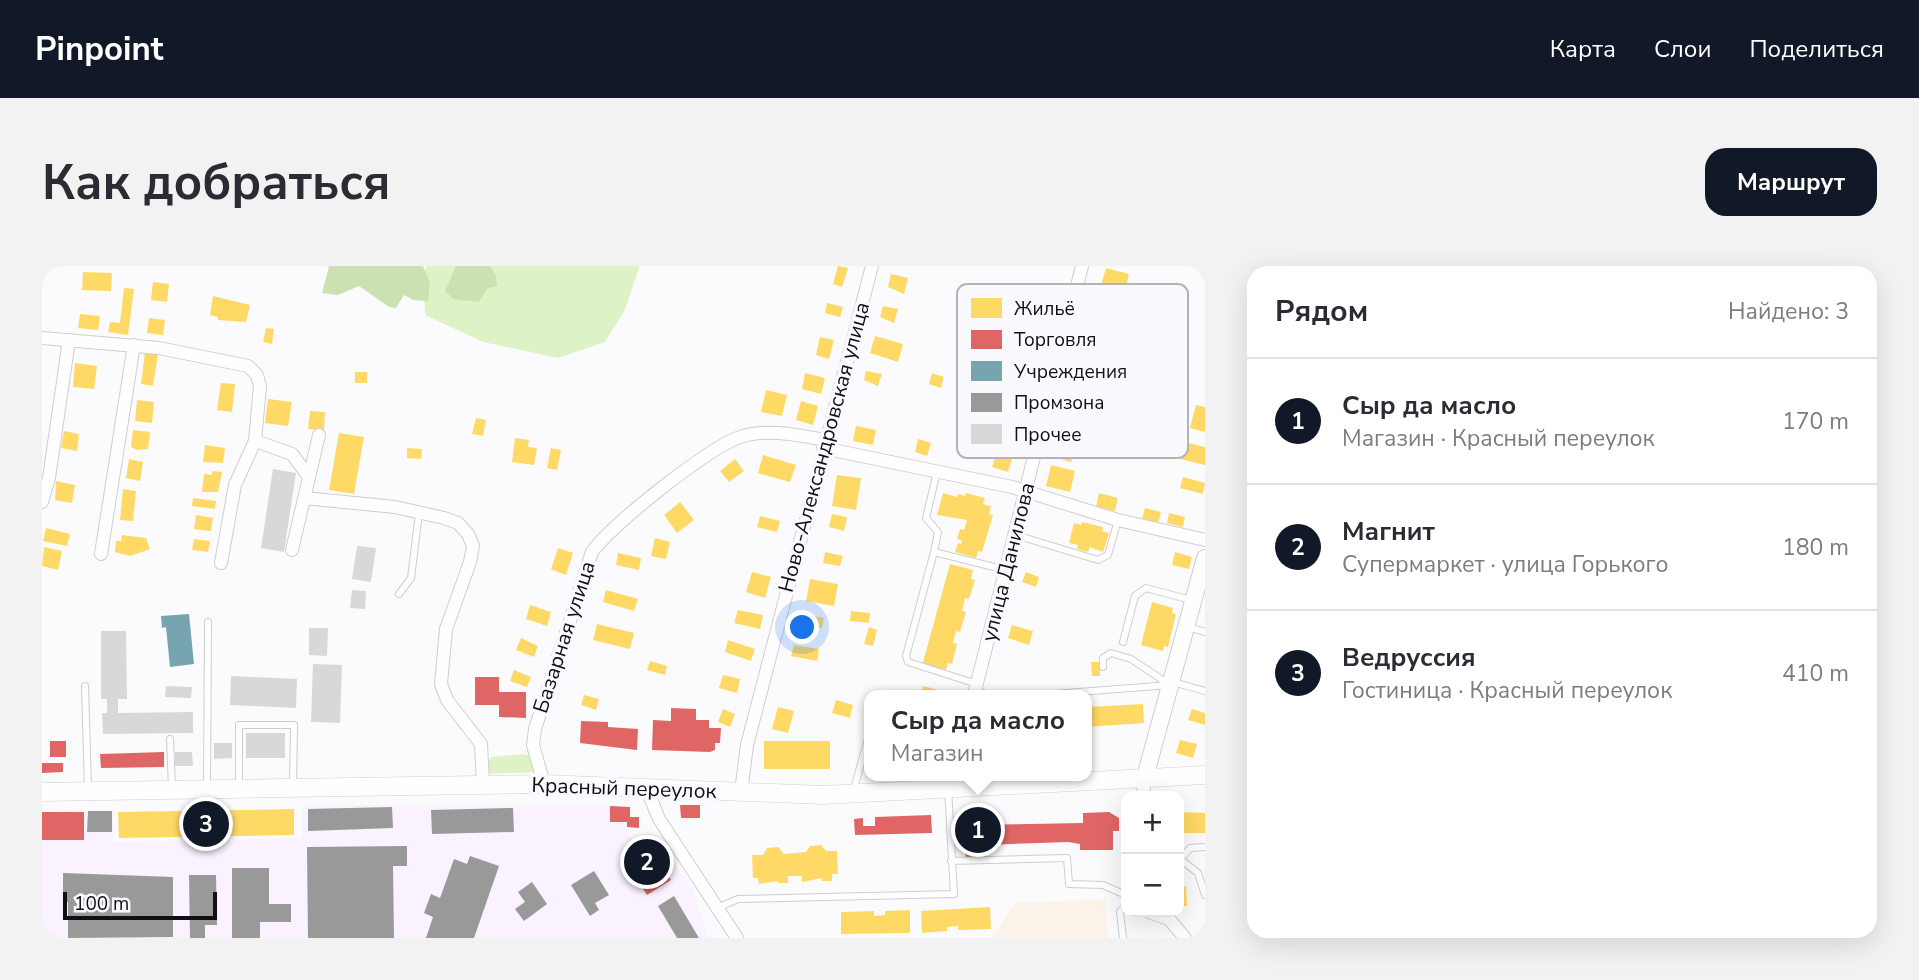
<!DOCTYPE html>
<html lang="ru">
<meta charset="utf-8">
<style>
body{margin:0;font-family:"Nunito Sans",sans-serif;background:#f2f2f3;color:#2b2b33}
.controls{position:absolute;right:21px;bottom:21px;display:grid;overflow:hidden;border-radius:14px;box-shadow:0 7px 28px #0002}
.controls button{width:63px;height:63px;display:grid;place-items:center;padding:0;border:0;border-bottom:2px solid #e1e1e2;background:#fff;color:#2b2b33;font:35px sans-serif}
.scale{position:absolute;left:21px;bottom:18px;width:154px;box-sizing:border-box;padding-left:7px;border:4px solid #101013;border-top:0;font-size:19px;line-height:24px;white-space:nowrap;color:#101013;-webkit-text-stroke:5px #fafafe;paint-order:stroke}
.you{position:absolute;left:761px;top:362px;width:24px;height:24px;margin:-18px;border:5px solid #fff;border-radius:50%;background:#1a73e8;box-shadow:0 0 0 10px #1a73e833}
.badge{display:grid;place-items:center;width:46px;height:46px;border-radius:50%;background:#111827;color:#fff;font-size:23px;font-weight:700}
.pin{position:absolute;translate:-50% -50%;border:4px solid #fff;box-shadow:0 2px 7px #0006}
.popup{position:absolute;left:822px;top:424px;width:228px;height:91px;box-sizing:border-box;display:grid;place-content:center;border-radius:14px;background:#fff;filter:drop-shadow(0 2px 5px #0005);font-size:23px;white-space:nowrap;color:#7c7c81}
.popup b{font-size:26px;color:#2b2b33}
.popup::after{content:'';position:absolute;left:50%;top:100%;margin-left:-14px;border:14px solid transparent;border-top-color:#fff}
.list{margin:0;padding:0;list-style:none}
h2{display:flex;justify-content:space-between;align-items:center;height:91px;margin:0;padding:0 28px;font-size:30px}
h2 small{font-size:23px;font-weight:400;color:#7c7c81}
.list li{display:grid;grid-template-columns:46px 1fr auto;gap:21px;align-items:center;box-sizing:border-box;height:126px;padding:0 28px;border-top:2px solid #e1e1e2}
.list b{display:block;font-size:26px;white-space:nowrap}
.list p{margin:0;font-size:23px;white-space:nowrap;color:#7c7c81}
.list em{font-size:23px;font-style:normal;color:#7c7c81}
.map{position:relative;flex:none;width:1163px;height:672px;overflow:hidden;border-radius:21px}
header{display:flex;align-items:center;gap:42px;box-sizing:border-box;height:98px;padding:0 35px;background:#111827;color:#fff}
header strong{font-size:33px}
nav{display:flex;gap:38px;margin-inline-start:auto;font-size:24px}
.intro{display:flex;align-items:center;justify-content:space-between;box-sizing:border-box;height:168px;padding:0 42px}
h1{margin:0;font-size:49px}
.button{padding:18px 32px;border-radius:21px;background:#111827;color:#fff;font-size:24px;font-weight:700}
main{display:flex;gap:42px;padding:0 42px}
aside{flex:1;background:#fff;border-radius:21px;box-shadow:0 7px 28px #0002}
.map>svg:first-child{display:block}
.industrial{fill:#faf2fe}
.education{fill:#fcf4ea}
.green{fill:#def3c5}
.forest{fill:#cce1b1}
.homes{fill:#ffd966}
.shops{fill:#e06666}
.public{fill:#76a5af}
.industry{fill:#999}
.building{fill:#d9d7d8}
.lines{fill:none;stroke-linecap:round;stroke-linejoin:round}
.service-casing{stroke:#ceced0;stroke-width:8}
.minor-casing{stroke:#ceced0;stroke-width:14}
.tertiary-casing{stroke:#ceced0;stroke-width:18}
.secondary-casing{stroke:#ceced0;stroke-width:19}
.service{stroke:#fefeff;stroke-width:6}
.minor{stroke:#fefeff;stroke-width:12}
.tertiary{stroke:#fefeff;stroke-width:16}
.secondary{stroke:#fefeff;stroke-width:18}
.labels{text-anchor:middle;dominant-baseline:central;stroke-width:7;stroke-linejoin:round;paint-order:stroke}
.street-label{font-size:21px;fill:#101013;stroke:#fafafe}
.key{fill:#fafafe;stroke:#b4b4b8;stroke-width:2}
.key-label{font-size:19px;fill:#101013}
</style>
<header>
<strong>Pinpoint</strong>
<nav><a>Карта</a><a>Слои</a><a>Поделиться</a></nav>
</header>
<div class="intro"><h1>Как добраться</h1><a class="button">Маршрут</a></div>
<main>
<div class="map">
<svg width="1163" height="672" viewBox="0 0 1163 672">
<rect width="100%" height="100%" fill="#fbfbfd"/>
<path class="industrial" d="M260,539H575L591,578L612,569L651,624L667,672H0V546L72,544L71,576L260,572Z"/>
<path class="education" d="M1063,633L1066,672H949L973,637Z"/>
<path class="green" d="M385,0H597V2L583,44L563,76L516,92L441,76L383,49L381,9Z
M482,488L491,491L493,506L445,508L443,501L449,491Z"/>
<path class="forest" d="M287,0H381L388,17L386,35L371,34L362,29L354,42L347,41L317,20L296,29L280,27Z
M414,0H448L454,10L455,20L446,22L437,36L411,33L403,25Z"/>
<path class="homes" d="M796,0L806,2L800,21L791,18Z
M1064,2L1087,8L1082,29L1058,23Z
M41,6L70,7L69,25L40,24Z
M849,8L866,12L862,28L846,21Z
M111,16L127,18L125,36L109,34Z
M82,22L92,23L86,69L66,66L68,56L78,57Z
M171,30L208,39L204,56L176,54V51L168,49Z
M1054,35L1070,40L1066,56L1050,51Z
M785,37L801,41L798,51L783,47Z
M841,40L856,43L852,57L838,51Z
M38,48L58,50L56,64L36,62Z
M107,52L123,54L121,69L105,67Z
M224,62L232,63L230,78L221,76Z
M833,70L861,78L856,96L828,87Z
M778,71L792,74L787,93L774,89Z
M986,72L1002,76L999,88L983,83Z
M1054,72L1078,81L1070,103L1046,94Z
M103,86L116,88L111,120L99,118Z
M33,97L55,100L52,123L31,121Z
M1104,99L1116,102L1111,118L1099,114Z
M1032,101L1056,108L1049,133L1025,126Z
M824,105L840,108L836,120L822,114Z
M313,106H325V117H313Z
M763,107L783,112L779,128L760,123Z
M890,107L902,111L899,122L887,118Z
M972,107L989,112L987,121L969,115Z
M179,117L193,118L190,146L175,144Z
M724,124L745,129L740,150L719,146Z
M1110,129L1127,133L1123,149L1106,145Z
M226,133L250,136L246,160L223,157Z
M95,134L112,136L110,157L93,155Z
M759,135L776,140L771,159L754,154Z
M965,135L984,141L981,152L961,146Z
M1154,139L1163,141V166L1148,162Z
M1023,144L1039,148L1035,164L1019,160Z
M268,145L283,146L282,164L266,163Z
M434,152L444,154L441,170L430,168Z
M814,160L834,164L831,179L811,175Z
M959,161L972,167L967,180L954,174Z
M91,164L108,166L106,183L95,184L89,181Z
M22,165L37,168L35,185L19,182Z
M297,167L322,171L312,228L287,224Z
M473,172L487,174L486,181L495,182L492,199L470,196Z
M876,173L889,177L885,190L873,186Z
M1017,174L1034,179L1029,196L1011,191Z
M1142,176L1163,181V199L1138,193Z
M163,179L183,182L181,197L161,196Z
M957,180L972,185L966,206L950,201Z
M365,182L380,183L379,193L365,192Z
M509,182L519,184L515,204L505,202Z
M721,189L754,199L748,216L716,207Z
M87,193L101,196L98,215L84,212Z
M693,193L702,205L687,216L678,205Z
M1009,199L1033,205L1028,226L1004,220Z
M170,205L180,206L176,226H160L162,208L170,209Z
M795,209L819,212L814,244L790,240Z
M1141,211L1163,217L1161,228L1138,222Z
M14,215L33,219L30,237L13,234Z
M81,223L94,225L91,255L78,254Z
M901,227L915,231L916,228L923,230L924,227L943,232L941,238L949,240L947,248L951,249L940,286L936,285L934,292L913,286L916,277L919,278L920,275L915,273L918,263L922,264L925,254L895,249Z
M1057,227L1076,232L1073,245L1054,241Z
M151,232L174,235L173,243L150,240Z
M638,236L652,254L635,267L622,249Z
M1103,242L1119,246L1116,257L1100,253Z
M1127,247L1143,251L1141,261L1125,257Z
M790,248L805,251L802,265L787,261Z
M154,249L171,252L169,265L152,263Z
M718,250L738,255L735,266L715,261Z
M1040,256L1061,261L1060,265L1067,267L1061,286L1048,281L1046,286L1035,283L1036,279L1027,277L1032,257L1039,259Z
M4,262L28,268L25,280L1,275Z
M80,269L104,272L108,283L88,290L73,286L74,275H79Z
M613,272L628,276L624,293L609,290Z
M152,273L168,275L166,286L150,284Z
M2,281L20,285L16,304L0,300Z
M516,282L531,287L524,309L509,303Z
M783,286L801,290L798,300L781,297Z
M1133,286L1150,291L1147,303L1130,299Z
M576,287L599,292L597,304L574,299Z
M908,298L931,304L929,313L933,314L927,333L923,332L920,345L924,346L918,366L914,365L911,377L915,378L910,398L906,397L903,406L880,400Z
M710,306L729,311L723,332L704,326Z
M984,306L997,311L994,321L980,316Z
M768,313L796,318L792,340L764,335Z
M564,324L596,333L592,345L561,336Z
M1110,336L1131,342L1130,347L1134,348L1126,381L1122,380L1121,385L1099,379Z
M488,339L509,346L505,360L484,353Z
M696,344L721,349L718,363L692,357Z
M809,345L828,347L827,357L808,355Z
M762,348L782,352L780,362L760,358Z
M555,358L592,367L588,383L551,374Z
M970,359L991,365L987,379L966,372Z
M827,361L835,364L831,380L822,378Z
M479,372L496,380L492,391L474,384Z
M686,374L713,383L709,395L683,386Z
M752,379L777,383L775,395L749,390Z
M608,395L625,400L623,409L605,404Z
M1049,396H1058V410H1050Z
M472,404L489,411L485,421L468,415Z
M681,409L698,413L695,427L677,422Z
M881,420L904,426L903,429H879Z
M542,429L557,433L554,444L539,439Z
M794,434L811,439L808,452L790,447Z
M1101,438L1102,457L1044,461V441Z
M736,441L752,445L746,467L730,463Z
M681,443L693,448L688,461L676,456Z
M1150,443L1163,447V459L1146,454Z
M1138,474L1155,478L1151,492L1134,487Z
M722,475H788V503H722Z
M252,543V569L77,572L76,546Z
M1137,546L1163,547V567H1137Z
M779,579L784,585H795L796,608H790V615H780V612L760,616V610H746V617H736V615L717,618L716,612H711L710,589H721L725,582L736,581L742,588L764,586L768,580Z
M1144,620L1145,640H1137V621Z
M948,641L949,663L916,664V660L905,661V665L880,667L879,645Z
M868,644V667L799,668V646L832,645V650L843,649V645Z"/>
<path class="shops" d="M433,411H457V426H484V452L457,451V439H433Z
M629,442L654,443V454H667V462H679L678,477H673V484L668,486L610,484L611,454L629,455Z
M539,455L566,456V461L596,463L595,484L538,477Z
M8,475H24V491H8Z
M122,486V501L59,502L58,488Z
M0,497H21V506L0,507Z
M638,539H658V552H639Z
M568,540L588,541V551H597V562L585,561V556H568Z
M0,546H42V574H0Z
M1067,546L1077,552V565H1071V584H1038V578L1026,576L942,579L944,590L924,593L923,582H920L923,561H934V559L1041,557V547Z
M889,549L890,567L813,569L812,553L821,552V560H833V551Z
M604,575L629,614L605,629L580,591Z"/>
<path class="public" d="M147,348L152,398L128,401L124,361L120,362L119,350Z"/>
<path class="industry" d="M350,541L351,562L266,565V543Z
M471,542L472,566L390,568L389,544Z
M46,545H70V566H45Z
M365,580V600H351L352,672H266L265,581Z
M428,590L457,600L432,672H384L391,651L382,647L389,628L398,632L412,593L425,598Z
M190,602H227V638H249V656H218V672H190Z
M552,605L567,629L553,637L557,644L548,650L529,619Z
M21,607L131,611V671L26,672V636H21Z
M147,609H174L175,659H163V672H148Z
M490,616L505,638L482,655L473,643L483,636L476,626Z
M632,630L657,672H635L616,640Z"/>
<path class="building" d="M231,203L254,207L242,286L219,282Z
M315,280L334,282L329,316L310,313Z
M310,324L324,325L323,343L308,342Z
M267,362H286L285,390L267,389Z
M59,365H84L85,433H76V447L151,446V467L61,468L60,447H65V433H59Z
M271,398L300,399L298,457L269,456Z
M189,410L255,413L254,442L188,439Z
M124,420L150,421L149,432L123,431Z
M204,467H243V492H204Z
M172,477H190V492L172,493Z
M133,486H150L151,500H133Z"/>
<g class="lines">
<g class="service-casing">
<path id="service" d="M895,206L884,252L896,266L892,286L964,304
M974,269L1056,294L1066,289L1076,254
M892,286L864,390L866,396L935,418
M357,328L369,312L377,247
M1146,361L1163,366
M1081,376L1093,330L1104,322L1149,334
M1131,416L1163,425
M43,420L46,523
M934,424L945,429
M998,429L1128,419L1089,393L1069,387L1061,392V401
M128,473L130,522
M197,520V459H252L251,520
M165,521L166,356
M811,526L828,466
M1138,593L1156,607L1163,629
M909,595L1025,592L1027,618L1061,619L1084,629
M1137,595L1148,582L1163,581
M675,642L696,633L912,628L906,523
M1081,672L1078,646L1084,639"/>
</g>
<g class="minor-casing">
<path id="minor" d="M0,72L117,82L206,100L215,109L218,120L213,175L193,219L179,297
M213,175L250,188L267,211
M781,182L970,221L1076,254L1163,274
M262,232L353,241L402,252L416,257L426,268L431,280L428,296L404,363L399,418L405,434L439,478L441,518
M0,236L7,212L27,74
M250,284L277,169
M59,288L92,79
M932,429L1040,0
M502,518L491,479L493,463L550,286C570,258 666,182 698,171C725,162 756,169 783,174
M604,521L617,553L695,672
M699,526L705,479L830,0
M1101,530L1103,511
M1107,646L1127,653L1143,672"/>
</g>
<g class="tertiary-casing">
<path id="tertiary" d="M1103,511L1163,292"/>
</g>
<g class="secondary-casing">
<path id="secondary" d="M0,526L502,518L782,529L1163,509"/>
</g>
<use href="#service" class="service"/>
<use href="#minor" class="minor"/>
<use href="#tertiary" class="tertiary"/>
<use href="#secondary" class="secondary"/>
</g>
<g class="labels">
<g class="street-label">
<text transform="translate(782 181) rotate(-75)">Ново-Александровская улица</text>
<text transform="translate(966 296) rotate(-76)">улица Данилова</text>
<text transform="translate(522 371) rotate(-72)">Базарная улица</text>
<text transform="translate(582 522) rotate(2)">Красный переулок</text>
</g>
</g>
<rect x="915" y="18" width="231" height="174" rx="10" class="key"/>
<rect x="929" y="32" width="31" height="20" fill="#ffd966"/>
<rect x="929" y="64" width="31" height="19" fill="#e06666"/>
<rect x="929" y="95" width="31" height="20" fill="#76a5af"/>
<rect x="929" y="127" width="31" height="19" fill="#999"/>
<rect x="929" y="158" width="31" height="20" fill="#d9d7d8"/>
<g class="key-label">
<text x="972" y="49">Жильё</text>
<text x="972" y="80">Торговля</text>
<text x="972" y="112">Учреждения</text>
<text x="972" y="143">Промзона</text>
<text x="972" y="175">Прочее</text>
</g>
</svg>
<div class="controls">
<button>+</button>
<button>−</button>
</div>
<div class="scale">100 m</div>
<div class="you"></div>
<div class="pin badge" style="left:936px;top:564px">1</div>
<div class="popup"><b>Сыр да масло</b>Магазин</div>
<div class="pin badge" style="left:605px;top:596px">2</div>
<div class="pin badge" style="left:164px;top:558px">3</div>
</div>
<aside>
<h2>Рядом<small>Найдено: 3</small></h2>
<ul class="list">
<li><span class="badge">1</span><div><b>Сыр да масло</b><p>Магазин · Красный переулок</p></div><em>170 m</em></li>
<li><span class="badge">2</span><div><b>Магнит</b><p>Супермаркет · улица Горького</p></div><em>180 m</em></li>
<li><span class="badge">3</span><div><b>Ведруссия</b><p>Гостиница · Красный переулок</p></div><em>410 m</em></li>
</ul>
</aside>
</main>
